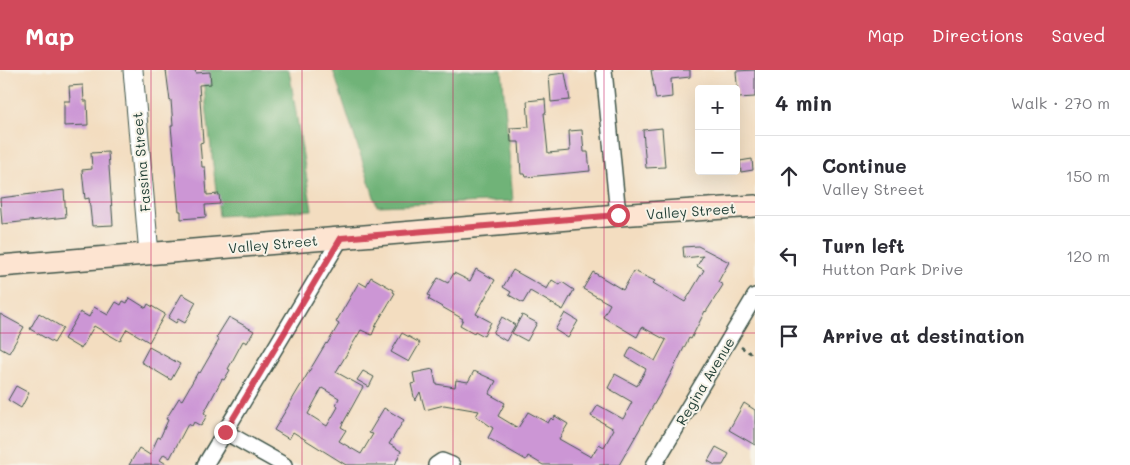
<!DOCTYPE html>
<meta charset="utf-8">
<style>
body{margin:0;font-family:Mali,sans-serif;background:#f7f7f7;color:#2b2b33}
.controls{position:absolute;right:15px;top:15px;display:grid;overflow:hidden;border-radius:5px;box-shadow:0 5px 20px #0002}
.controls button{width:45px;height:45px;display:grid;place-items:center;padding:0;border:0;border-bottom:1px solid #e1e1e2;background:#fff;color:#2b2b33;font:25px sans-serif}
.stop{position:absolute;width:15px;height:15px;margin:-11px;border:4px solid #d1495b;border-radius:50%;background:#fff}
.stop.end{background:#d1495b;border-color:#fff;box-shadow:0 1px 5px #0008}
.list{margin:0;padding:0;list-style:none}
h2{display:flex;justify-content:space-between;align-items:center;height:65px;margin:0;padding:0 20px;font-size:21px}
h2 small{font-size:16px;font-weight:400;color:#7c7c81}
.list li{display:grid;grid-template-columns:32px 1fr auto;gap:15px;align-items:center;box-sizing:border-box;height:80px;padding:0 20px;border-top:1px solid #e1e1e2}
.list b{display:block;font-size:19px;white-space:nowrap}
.list p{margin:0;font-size:16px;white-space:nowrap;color:#7c7c81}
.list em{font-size:16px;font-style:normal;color:#7c7c81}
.icon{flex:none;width:28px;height:28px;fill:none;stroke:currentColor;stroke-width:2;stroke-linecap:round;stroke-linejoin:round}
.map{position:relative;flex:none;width:755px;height:395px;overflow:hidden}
header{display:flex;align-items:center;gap:30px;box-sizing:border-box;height:70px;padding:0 25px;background:#d1495b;color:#fff}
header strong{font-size:24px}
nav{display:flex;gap:28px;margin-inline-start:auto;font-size:18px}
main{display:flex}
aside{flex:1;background:#fff}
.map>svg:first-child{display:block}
.forest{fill:#6fb378;stroke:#477856}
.building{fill:#cc96d5;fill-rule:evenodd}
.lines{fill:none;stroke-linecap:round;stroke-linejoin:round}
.minor-casing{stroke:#3f5549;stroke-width:18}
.tertiary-casing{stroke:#3f5549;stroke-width:21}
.secondary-casing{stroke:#3f5549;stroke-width:24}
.path{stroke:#3f5549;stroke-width:2.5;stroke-dasharray:4 4;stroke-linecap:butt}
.minor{stroke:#fff;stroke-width:15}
.tertiary{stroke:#fff;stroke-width:19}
.secondary{stroke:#fde4d1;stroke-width:21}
.route{stroke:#d1495b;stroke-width:6}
.grid{fill:none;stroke:#c2185b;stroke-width:1;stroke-opacity:0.55}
.labels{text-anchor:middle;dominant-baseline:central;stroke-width:4;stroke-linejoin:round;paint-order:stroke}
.street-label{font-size:14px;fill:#1f3d34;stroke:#f7f3e8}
</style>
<header>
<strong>Map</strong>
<nav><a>Map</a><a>Directions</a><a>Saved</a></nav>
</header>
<main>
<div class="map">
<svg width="755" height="395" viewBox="0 0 755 395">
<rect width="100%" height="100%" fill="#f7f3e8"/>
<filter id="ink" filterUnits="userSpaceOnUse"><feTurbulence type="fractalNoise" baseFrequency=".02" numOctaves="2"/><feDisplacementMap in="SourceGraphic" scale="10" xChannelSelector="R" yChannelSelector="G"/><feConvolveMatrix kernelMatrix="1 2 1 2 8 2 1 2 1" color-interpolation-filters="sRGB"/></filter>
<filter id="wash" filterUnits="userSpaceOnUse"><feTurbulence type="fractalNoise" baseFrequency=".0096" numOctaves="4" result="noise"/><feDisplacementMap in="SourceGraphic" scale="20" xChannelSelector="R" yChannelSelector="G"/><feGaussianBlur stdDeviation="1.12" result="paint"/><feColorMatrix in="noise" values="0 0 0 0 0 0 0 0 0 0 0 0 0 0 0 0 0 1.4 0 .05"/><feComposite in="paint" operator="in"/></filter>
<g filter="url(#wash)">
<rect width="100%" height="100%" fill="#f3ddc0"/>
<path class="forest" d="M202,0H289L312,140L219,146Z
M333,0H502L513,131L377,136Z"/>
<g id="blocks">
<path class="building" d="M166,0H195L196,3L210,2L211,14L199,15L203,72L200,73L202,97H205L207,125L219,124L220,134L205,135L206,147L181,149V141H179L171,56H173L171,30L170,31Z
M651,0H690V7L671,9L672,27L656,29Z
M755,0V27L738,28L736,1Z
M565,3L570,30L551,32L549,5Z
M83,15L84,31H87L88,55L64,56V31H70L69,16Z
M545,29L546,43H544L548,83L570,81L569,61L582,60L584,82H588L590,101L526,107L525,104H521L519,72H511L510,58L529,57L527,31Z
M662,58L665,97L646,98L643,60Z
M108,82L113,155L92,156L89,128L85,129L82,100L92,99L91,83Z
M752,89L753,100L741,102L740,91Z
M64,120L66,147L2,154L0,128Z
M698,176L729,192L718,212L723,215L706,242L705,241L691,269L689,268L665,315L619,395H543L528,386L526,390L488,368L493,358L476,346L479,341L444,335L425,340L420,322L415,331L411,314L415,313L413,303L433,299L436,314L455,317L456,310L468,312L474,301L496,311L489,324L505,333L498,346L518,358L528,342L548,353L551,348L553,350L555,346L568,354L559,369L591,387L599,374L604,377L614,359L591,346L598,335L623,349L632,332L608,318L615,304L637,316L646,299L626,287L631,277L655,291L666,270L642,257L637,267L603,247L610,234L583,219L593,202L623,220L634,201L655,211L653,213L685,232L704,200L697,196L703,186L684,188L683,177Z
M476,199L495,210L476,244L491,252L484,266L475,261L474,263L460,255L463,249L428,229L430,226L428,225L438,208L448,213L454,203L470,211Z
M513,200L547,219L552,210L560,215L562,212L574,220L563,240L530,221L523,233L509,225L511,222L503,217Z
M371,207L394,220L393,222L395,223L377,253L372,265L361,260L336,302L363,317L341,357L346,360L339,371L361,384L373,364L369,363L384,338L404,350L389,374L401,381L395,395H346L293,362L289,369L274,360L326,273L327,274L339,254L336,252L359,212L366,216ZM322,318L339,328L336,335L338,337L327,356L308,344Z
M182,224L196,232L185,253L178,249L176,253L168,248Z
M130,228L146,238L148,234L165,244L149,272L127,259L120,271L94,256L81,279L64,269L80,242L89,247L94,237L108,245L116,232L121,235L123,231L127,233Z
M39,243L63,258L54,273L30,259Z
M565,243L578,251L568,268L555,260Z
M0,244L24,257L9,283L0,278Z
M522,245L537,253L527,271L512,263Z
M229,247L254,261L247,273L243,271L228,299L230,300L224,310L222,309L204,343L207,345L201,356L194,352L192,356L188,354L170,388L164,384L160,390L168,395H129L139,378L150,385L158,367L160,368L168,350L166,349L179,328L182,330L198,302L200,303L219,270L216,268Z
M502,247L515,255L506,271L493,263Z
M402,263L420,273L409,292L391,282Z
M149,277L180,294L171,310L141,292Z
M363,301L374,307L369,317L357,310Z
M16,316L29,323L21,338L8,330Z
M744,333L755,340V375L729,360Z
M716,377L729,384L723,395H715L708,391Z"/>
</g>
</g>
<g filter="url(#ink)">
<use href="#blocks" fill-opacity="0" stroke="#3f5549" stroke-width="1"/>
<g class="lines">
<g class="minor-casing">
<path id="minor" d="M604,0L618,145
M225,362L284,395
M205,395L341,168
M436,395L442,391L452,395
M654,395L755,226"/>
</g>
<g class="tertiary-casing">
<path id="tertiary" d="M133,0L149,184"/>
</g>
<g class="secondary-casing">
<path id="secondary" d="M0,196L618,145L755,136"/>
</g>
<path class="path" d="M741,277L755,286"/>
<use href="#minor" class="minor"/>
<use href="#tertiary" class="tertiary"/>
<use href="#secondary" class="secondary"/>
</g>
</g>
<g class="lines" filter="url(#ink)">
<path class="route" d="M225,362L341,168L618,145"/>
</g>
<path class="grid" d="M151,0V395M302,0V395M453,0V395M604,0V395M0,132H755M0,263H755"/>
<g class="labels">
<g class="street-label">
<text transform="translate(141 92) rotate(-95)">Fassina Street</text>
<text transform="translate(691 141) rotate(-4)">Valley Street</text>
<text transform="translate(273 174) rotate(-5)">Valley Street</text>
<text transform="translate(705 311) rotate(-59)">Regina Avenue</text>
</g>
</g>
</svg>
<div class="controls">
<button>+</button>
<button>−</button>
</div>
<div class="stop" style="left:618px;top:145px"></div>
<div class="stop end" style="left:225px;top:362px"></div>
</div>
<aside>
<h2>4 min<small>Walk · 270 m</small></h2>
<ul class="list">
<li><svg class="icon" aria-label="ahead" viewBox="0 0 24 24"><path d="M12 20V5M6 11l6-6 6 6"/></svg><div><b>Continue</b><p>Valley Street</p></div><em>150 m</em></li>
<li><svg class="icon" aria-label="left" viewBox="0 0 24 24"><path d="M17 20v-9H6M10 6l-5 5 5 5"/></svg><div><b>Turn left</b><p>Hutton Park Drive</p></div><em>120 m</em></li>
<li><svg class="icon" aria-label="arrive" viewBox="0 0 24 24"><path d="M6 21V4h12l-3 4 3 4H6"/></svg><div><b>Arrive at destination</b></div></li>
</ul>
</aside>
</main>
